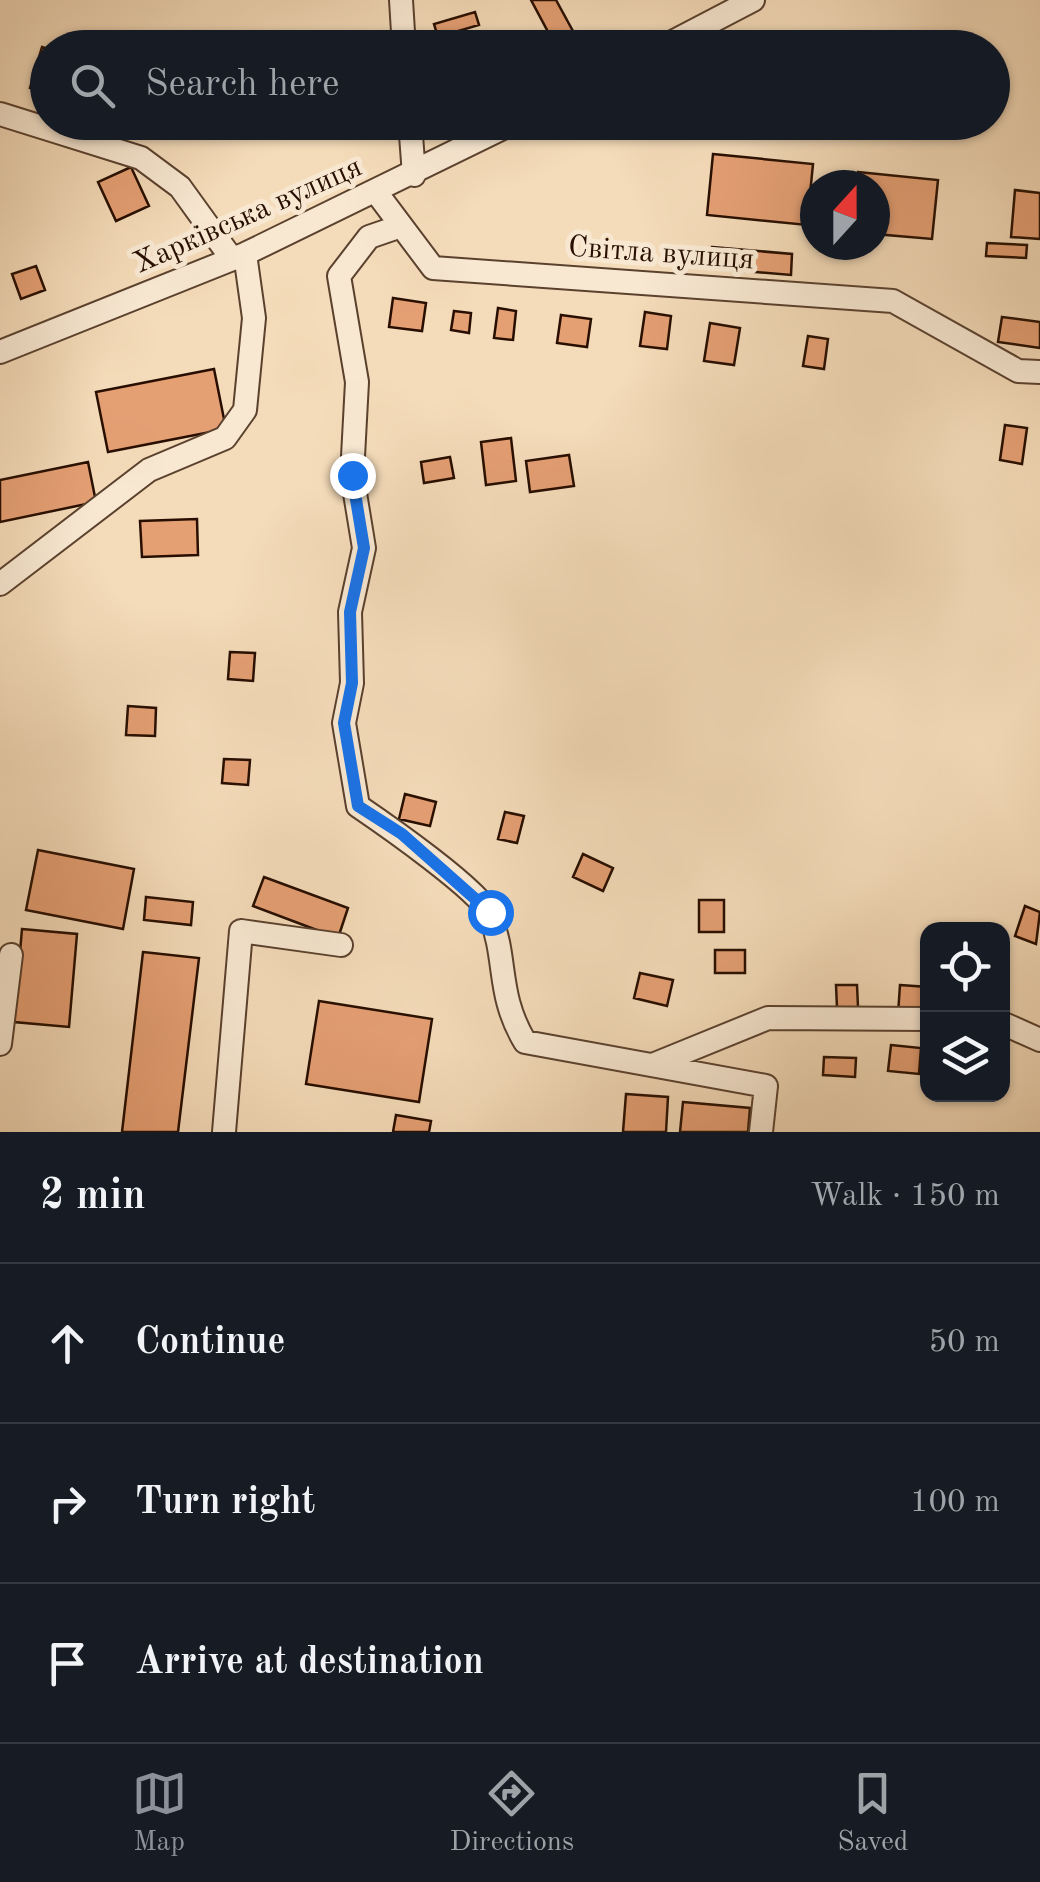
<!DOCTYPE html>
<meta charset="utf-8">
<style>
body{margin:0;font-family:"Old Standard TT",serif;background:#242831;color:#f1f3f6}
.controls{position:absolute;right:30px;bottom:30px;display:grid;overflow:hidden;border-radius:20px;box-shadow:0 2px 8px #0004}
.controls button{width:90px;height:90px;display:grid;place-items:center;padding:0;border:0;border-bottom:2px solid #363941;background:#171b24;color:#f1f3f6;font:50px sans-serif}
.compass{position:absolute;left:800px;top:170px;width:90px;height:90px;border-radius:50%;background:#171b24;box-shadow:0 2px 8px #0004;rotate:21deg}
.stop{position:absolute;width:30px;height:30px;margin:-22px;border:8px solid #1a73e8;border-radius:50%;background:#fff}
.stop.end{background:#1a73e8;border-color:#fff;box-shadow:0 2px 10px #0008}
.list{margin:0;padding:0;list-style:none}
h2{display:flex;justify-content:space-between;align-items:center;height:130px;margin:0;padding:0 40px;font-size:42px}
h2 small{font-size:32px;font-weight:400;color:#9ea1a6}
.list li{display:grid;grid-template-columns:65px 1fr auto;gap:30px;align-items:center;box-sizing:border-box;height:160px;padding:0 40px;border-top:2px solid #363941}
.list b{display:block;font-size:38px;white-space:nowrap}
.list em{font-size:32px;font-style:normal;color:#9ea1a6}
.icon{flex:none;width:55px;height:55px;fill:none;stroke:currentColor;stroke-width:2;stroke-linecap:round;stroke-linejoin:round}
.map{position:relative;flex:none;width:1040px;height:1132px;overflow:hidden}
.search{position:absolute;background:#171b24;box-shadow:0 2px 8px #0004;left:30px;right:30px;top:30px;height:110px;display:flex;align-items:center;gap:25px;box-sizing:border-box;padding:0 35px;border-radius:55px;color:#9ea1a6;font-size:38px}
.sheet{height:610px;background:#171b24}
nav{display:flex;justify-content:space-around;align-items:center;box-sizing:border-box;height:140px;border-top:2px solid #363941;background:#171b24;font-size:28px;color:#9ea1a6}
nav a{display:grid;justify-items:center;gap:5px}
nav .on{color:#8c9099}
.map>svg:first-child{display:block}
.building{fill:#e49f73;stroke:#270e00;stroke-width:2.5}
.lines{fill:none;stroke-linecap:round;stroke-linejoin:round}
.minor-casing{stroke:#5a412e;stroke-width:26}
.minor{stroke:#f8e8d2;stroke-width:22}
.route{stroke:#1a73e8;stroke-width:12}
.labels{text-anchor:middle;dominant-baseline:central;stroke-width:10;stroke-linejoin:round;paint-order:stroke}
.street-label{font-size:30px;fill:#270e00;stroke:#f8e8d2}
</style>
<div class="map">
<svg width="1040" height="1132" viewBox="0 0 1040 1132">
<rect width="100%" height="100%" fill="#f4dbb9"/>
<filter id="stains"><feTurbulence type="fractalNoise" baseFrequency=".002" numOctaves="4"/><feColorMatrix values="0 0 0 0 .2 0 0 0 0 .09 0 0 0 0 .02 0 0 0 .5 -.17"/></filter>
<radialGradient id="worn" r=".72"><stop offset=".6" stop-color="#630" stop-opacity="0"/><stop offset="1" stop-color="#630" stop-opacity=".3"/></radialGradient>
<path class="building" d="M531,0H556L574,33L554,43Z
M475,12L479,25L438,37L434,24Z
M42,47L48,49V93L30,88Z
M713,154L813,164L807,225L707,215Z
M131,167L149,206L116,221L98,182Z
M858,172L938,180L932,239L875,234V185H857Z
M1015,190L1040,193V239L1011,237Z
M987,243L1027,245L1026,258L986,256Z
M712,247L792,254L791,275L710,268Z
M36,266L45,290L21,299L12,274Z
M393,298L426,303L422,331L389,327Z
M498,308L516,311L513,340L494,338Z
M454,311L471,313L469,333L451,330Z
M645,312L671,316L667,349L640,346Z
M561,315L591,319L587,347L557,343Z
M1002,317L1040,322V348L998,342Z
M710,323L740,328L734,365L704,361Z
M808,336L828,339L824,369L803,366Z
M214,369L226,429L108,452L96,392Z
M1005,425L1027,428L1022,464L1000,460Z
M511,438L516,481L486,485L481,442Z
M569,455L574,486L530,492L526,461Z
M450,457L454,478L424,483L421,462Z
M88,462L96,502L0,522V480Z
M197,519L198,555L142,557L140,521Z
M230,652L255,653L253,681L228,679Z
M128,706L156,708L155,736L126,735Z
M224,759L250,760L248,785L222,783Z
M405,794L436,802L430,826L399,819Z
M505,812L524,816L517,843L498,839Z
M38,850L134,869L123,929L26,910Z
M583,854L613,868L603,891L573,877Z
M264,877L348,908L338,938L253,906Z
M146,897L193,902L191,925L144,920Z
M699,900H724V932H699Z
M1025,906L1040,912L1036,944L1015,936Z
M22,929L77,934L69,1027L14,1022Z
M715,950H745V973H715Z
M143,952L199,958L178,1132H122Z
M640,973L673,980L667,1006L634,998Z
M836,985H857L858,1007L837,1008Z
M900,985L928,987L926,1015L898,1014Z
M319,1001L432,1019L419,1102L306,1084Z
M891,1045L921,1048L919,1074L888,1071Z
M824,1057L856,1058L855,1077L823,1075Z
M626,1094L668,1097L666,1132H623Z
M683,1102L750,1108L748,1132H680Z
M396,1115L431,1121L429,1132H393Z"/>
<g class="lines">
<g class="minor-casing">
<path id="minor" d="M401,0L404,48
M661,48L753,0
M0,114L141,158L180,187L232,259
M410,122L414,175
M376,192L433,268L893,301L1018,371L1040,372
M401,226L369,237L339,276L357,382L352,475L364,548L350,612L352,683L344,723L358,806C383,823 481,891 490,915C508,961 496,993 525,1042L766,1086L761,1132
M0,352L245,254L515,122
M0,584L149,470L225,438L245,410L254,318L245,254
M1002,1023L1040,1040
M0,1044L11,955
M655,1064L768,1018L928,1019
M224,1132L241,931L341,945"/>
</g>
<use href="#minor" class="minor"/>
</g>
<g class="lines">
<path class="route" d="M352,475L364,548L350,612L352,683L344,723L358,806L402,834L490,912"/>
</g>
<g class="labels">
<g class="street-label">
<text transform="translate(248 216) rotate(-24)">Харківська вулиця</text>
<text transform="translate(661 254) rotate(4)">Світла вулиця</text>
</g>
</g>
<rect width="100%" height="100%" filter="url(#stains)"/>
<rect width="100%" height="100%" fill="url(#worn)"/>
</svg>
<div class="controls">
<button><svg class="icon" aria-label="locate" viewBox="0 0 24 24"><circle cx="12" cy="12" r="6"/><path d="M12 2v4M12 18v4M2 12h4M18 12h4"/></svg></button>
<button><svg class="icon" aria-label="layers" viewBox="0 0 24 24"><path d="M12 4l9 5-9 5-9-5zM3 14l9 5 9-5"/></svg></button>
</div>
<svg class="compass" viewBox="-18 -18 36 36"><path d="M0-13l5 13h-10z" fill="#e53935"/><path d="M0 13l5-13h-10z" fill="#9ea1a6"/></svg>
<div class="stop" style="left:490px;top:912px"></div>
<div class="stop end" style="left:352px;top:475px"></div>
<div class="search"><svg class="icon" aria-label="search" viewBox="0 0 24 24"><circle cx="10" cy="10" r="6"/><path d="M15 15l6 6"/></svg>Search here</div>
</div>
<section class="sheet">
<h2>2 min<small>Walk · 150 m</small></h2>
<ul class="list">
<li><svg class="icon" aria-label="ahead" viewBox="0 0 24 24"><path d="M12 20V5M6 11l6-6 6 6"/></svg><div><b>Continue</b></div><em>50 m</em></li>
<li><svg class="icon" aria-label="right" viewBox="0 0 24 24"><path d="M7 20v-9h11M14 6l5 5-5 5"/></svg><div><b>Turn right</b></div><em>100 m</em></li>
<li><svg class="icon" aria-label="arrive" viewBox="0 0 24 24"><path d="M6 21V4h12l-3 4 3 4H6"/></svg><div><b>Arrive at destination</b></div></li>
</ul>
</section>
<nav>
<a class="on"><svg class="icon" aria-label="map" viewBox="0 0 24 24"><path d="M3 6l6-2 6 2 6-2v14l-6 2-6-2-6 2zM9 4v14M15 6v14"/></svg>Map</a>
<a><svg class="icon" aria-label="directions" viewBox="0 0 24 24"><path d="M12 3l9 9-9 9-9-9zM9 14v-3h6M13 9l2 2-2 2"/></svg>Directions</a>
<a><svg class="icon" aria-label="saved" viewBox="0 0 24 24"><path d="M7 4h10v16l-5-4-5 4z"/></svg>Saved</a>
</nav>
